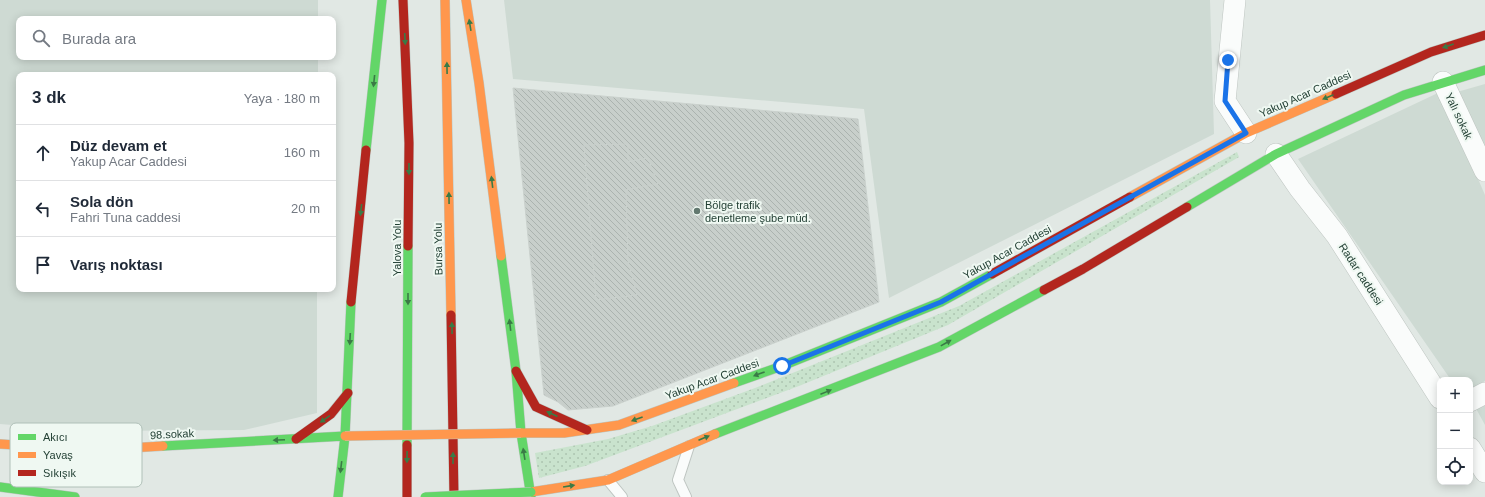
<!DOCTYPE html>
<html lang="tr">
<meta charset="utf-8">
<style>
body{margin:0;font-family:Helvetica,sans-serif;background:#f6f6f7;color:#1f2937}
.controls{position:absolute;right:12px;bottom:12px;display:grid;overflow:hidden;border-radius:8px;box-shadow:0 2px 10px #0003}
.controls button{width:36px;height:36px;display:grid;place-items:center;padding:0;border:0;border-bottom:1px solid #e0e1e3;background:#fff;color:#1f2937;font:20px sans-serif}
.stop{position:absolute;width:12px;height:12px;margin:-9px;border:3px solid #1a73e8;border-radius:50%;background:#fff}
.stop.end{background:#1a73e8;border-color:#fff;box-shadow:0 1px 4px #0008}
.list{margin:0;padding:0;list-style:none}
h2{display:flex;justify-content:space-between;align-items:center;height:52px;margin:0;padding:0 16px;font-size:17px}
h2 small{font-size:13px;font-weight:400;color:#747a83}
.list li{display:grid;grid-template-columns:26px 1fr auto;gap:12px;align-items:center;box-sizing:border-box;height:56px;padding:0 16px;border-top:1px solid #e0e1e3}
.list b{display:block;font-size:15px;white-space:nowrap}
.list p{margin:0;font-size:13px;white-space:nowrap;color:#747a83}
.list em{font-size:13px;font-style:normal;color:#747a83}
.icon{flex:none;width:22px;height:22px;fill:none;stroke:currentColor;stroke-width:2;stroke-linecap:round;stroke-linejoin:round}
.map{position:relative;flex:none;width:1485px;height:497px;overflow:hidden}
.search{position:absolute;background:#fff;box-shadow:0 2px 10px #0003;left:16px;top:16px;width:320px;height:44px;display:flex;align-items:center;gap:10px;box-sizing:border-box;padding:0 14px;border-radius:8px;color:#747a83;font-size:15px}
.panel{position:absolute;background:#fff;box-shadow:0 2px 10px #0003;left:16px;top:72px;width:320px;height:220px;border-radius:8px}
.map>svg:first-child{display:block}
.built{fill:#cedad3}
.grass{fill:url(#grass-dots)}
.building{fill:url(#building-back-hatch);stroke:#cad1cd}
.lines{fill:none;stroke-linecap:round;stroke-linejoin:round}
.lane-casing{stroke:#bec5c1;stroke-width:12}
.street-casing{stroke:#bec5c1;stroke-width:22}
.fast-casing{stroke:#bdc6c1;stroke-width:10}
.slow-casing{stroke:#bdc6c1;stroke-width:10}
.jam-casing{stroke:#bdc6c1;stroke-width:10}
.lane{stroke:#fafcfb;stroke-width:10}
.street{stroke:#fafcfb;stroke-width:21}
.fast{stroke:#63d668;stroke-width:9}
.slow{stroke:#ff974d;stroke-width:9}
.jam{stroke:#b3261e;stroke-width:9}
.fast-bridge-casing{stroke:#bdc6c1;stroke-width:10;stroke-linecap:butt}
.slow-bridge-casing{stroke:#bdc6c1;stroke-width:10;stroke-linecap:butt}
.fast-bridge{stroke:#63d668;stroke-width:9}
.slow-bridge{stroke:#ff974d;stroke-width:9}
.oneway{fill:#3a7a46}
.route{stroke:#1a73e8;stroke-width:5}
.poi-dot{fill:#62786f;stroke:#eff8f2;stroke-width:1.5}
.labels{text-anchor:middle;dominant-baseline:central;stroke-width:4;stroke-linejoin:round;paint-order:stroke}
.street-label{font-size:11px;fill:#1e3c30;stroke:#eff8f2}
.poi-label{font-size:11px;fill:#1e3c30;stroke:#eff8f2;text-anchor:start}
.key{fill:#eff8f2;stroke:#b0c0b8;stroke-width:1}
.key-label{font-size:11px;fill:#1e3c30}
</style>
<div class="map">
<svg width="1485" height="497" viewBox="0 0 1485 497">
<defs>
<pattern id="grass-dots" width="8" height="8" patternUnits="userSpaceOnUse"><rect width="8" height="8" fill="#c9e3cd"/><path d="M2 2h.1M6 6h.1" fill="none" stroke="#acc4b0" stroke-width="1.8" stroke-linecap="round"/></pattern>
<pattern id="building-back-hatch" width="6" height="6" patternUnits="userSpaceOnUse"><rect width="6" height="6" fill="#c8cfcb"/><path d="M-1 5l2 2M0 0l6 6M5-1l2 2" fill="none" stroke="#abb3af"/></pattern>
</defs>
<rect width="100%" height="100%" fill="#e1e8e4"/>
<path class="built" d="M0,0H318V19H19V57H318V75H19V289H317V413L244,430L86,431L0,424Z
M504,0H1210L1214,134L889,298L864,109L513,79Z
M1485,84V150L1457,92Z
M1440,92L1485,195V381L1470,390V380H1451L1298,159Z
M1485,399V425L1474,405Z"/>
<path class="grass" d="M1237,152L1239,157L948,325L799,386L585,466L539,478L535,453L608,439L652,426L755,388L959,306Z"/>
<path class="building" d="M513,88L858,119L879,302L613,406L568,410L558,402L544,395Z
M628,144V162L648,158L658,184L626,190L628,261L637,295L596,300L584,145Z"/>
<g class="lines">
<g class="lane-casing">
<path id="lane" d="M608,480L622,497
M686,497L678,480L689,446"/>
</g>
<g class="street-casing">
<path id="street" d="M1235,0L1225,101L1246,133
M1443,82L1485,171
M1276,154L1300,189L1337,236L1440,398
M1470,401L1485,393
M1470,448L1485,472"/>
</g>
<g class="fast-casing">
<path id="fast" d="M366,150L382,0
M1187,207L1276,154L1404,95L1485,70
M501,256L516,371L521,433L531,497
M734,383L782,366L941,302L992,274
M715,434L939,347L1044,290
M407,445L408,246
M163,446L345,436
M0,487L75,497
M338,497L345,436L351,302"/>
</g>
<g class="slow-casing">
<path id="slow" d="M445,0L451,315
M466,0L479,83L501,256
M1130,197L1246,133L1336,94
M521,433H564L619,425L734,383
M0,444L96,450L163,446
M531,492L608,480L715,434"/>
</g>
<g class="jam-casing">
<path id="jam" d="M403,0L409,143L408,246
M1336,94L1431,52L1485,35
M992,274L1130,197
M1044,290L1083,269L1187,207
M351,302L366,150
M451,315L454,497
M516,371L536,407L587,430
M296,439L331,414L348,393
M407,497V445"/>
</g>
<use href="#lane" class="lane"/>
<use href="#street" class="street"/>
<use href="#fast" class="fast"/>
<use href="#slow" class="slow"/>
<use href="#jam" class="jam"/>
<g class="fast-bridge-casing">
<path id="fast-bridge" d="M425,497L531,492"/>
</g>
<g class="slow-bridge-casing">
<path id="slow-bridge" d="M345,436L521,433"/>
</g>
<use href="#fast-bridge" class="fast-bridge"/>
<use href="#slow-bridge" class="slow-bridge"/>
</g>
<defs><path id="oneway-solid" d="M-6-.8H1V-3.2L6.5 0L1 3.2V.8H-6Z"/></defs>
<g class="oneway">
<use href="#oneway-solid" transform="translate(470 25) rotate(-99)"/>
<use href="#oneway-solid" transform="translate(405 39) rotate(87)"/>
<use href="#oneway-solid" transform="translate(1448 46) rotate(161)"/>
<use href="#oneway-solid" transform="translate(447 68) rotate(-91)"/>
<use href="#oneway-solid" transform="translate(374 81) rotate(96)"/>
<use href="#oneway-solid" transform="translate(1328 97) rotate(157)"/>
<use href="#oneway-solid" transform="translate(409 169) rotate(90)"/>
<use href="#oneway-solid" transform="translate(492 182) rotate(-97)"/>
<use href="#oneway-solid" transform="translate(449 198) rotate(-91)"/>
<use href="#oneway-solid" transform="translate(361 210) rotate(96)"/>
<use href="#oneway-solid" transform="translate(408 299) rotate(90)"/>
<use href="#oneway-solid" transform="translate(510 325) rotate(-97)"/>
<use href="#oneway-solid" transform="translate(452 328) rotate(-91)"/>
<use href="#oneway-solid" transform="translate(350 339) rotate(93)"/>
<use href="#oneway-solid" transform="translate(946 343) rotate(-29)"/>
<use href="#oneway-solid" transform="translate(759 374) rotate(160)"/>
<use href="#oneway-solid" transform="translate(826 392) rotate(-22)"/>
<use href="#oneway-solid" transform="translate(552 414) rotate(-156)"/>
<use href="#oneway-solid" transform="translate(325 419) rotate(145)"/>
<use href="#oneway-solid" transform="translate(637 419) rotate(160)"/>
<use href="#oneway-solid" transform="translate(704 438) rotate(-23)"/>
<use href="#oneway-solid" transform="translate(279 440) rotate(177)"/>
<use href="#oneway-solid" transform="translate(524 454) rotate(-99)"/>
<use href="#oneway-solid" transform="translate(407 457) rotate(91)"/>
<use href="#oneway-solid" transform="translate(453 458) rotate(-90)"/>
<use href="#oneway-solid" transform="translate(341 467) rotate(97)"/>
<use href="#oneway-solid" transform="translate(569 486) rotate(-9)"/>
</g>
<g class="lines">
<path class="route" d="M782,366L941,302L1246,133L1225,101L1228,60"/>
</g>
<circle class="poi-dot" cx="697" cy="211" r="4"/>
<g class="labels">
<g class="street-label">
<text transform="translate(1305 94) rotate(-24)">Yakup Acar Caddesi</text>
<text transform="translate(1459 116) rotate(65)">Yalı sokak</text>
<text transform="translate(397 248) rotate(-90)">Yalova Yolu</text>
<text transform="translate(438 249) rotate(-91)">Bursa Yolu</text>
<text transform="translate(1007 252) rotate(-29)">Yakup Acar Caddesi</text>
<text transform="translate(1361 274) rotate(57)">Radar caddesi</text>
<text transform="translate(712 379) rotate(-20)">Yakup Acar Caddesi</text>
<text transform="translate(172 434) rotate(-3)">98.sokak</text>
</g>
<g class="poi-label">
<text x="705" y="205">Bölge trafik<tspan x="705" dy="13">denetleme şube müd.</tspan></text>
</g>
</g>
<rect x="10" y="423" width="132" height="64" rx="6" class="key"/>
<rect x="18" y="434" width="18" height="6" fill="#63d668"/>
<rect x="18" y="452" width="18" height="6" fill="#ff974d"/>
<rect x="18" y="470" width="18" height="6" fill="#b3261e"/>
<g class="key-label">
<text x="43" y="441">Akıcı</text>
<text x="43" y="459">Yavaş</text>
<text x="43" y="477">Sıkışık</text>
</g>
</svg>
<div class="controls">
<button>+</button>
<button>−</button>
<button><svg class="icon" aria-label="locate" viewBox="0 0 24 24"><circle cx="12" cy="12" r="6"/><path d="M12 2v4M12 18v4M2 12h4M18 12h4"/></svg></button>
</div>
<div class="stop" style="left:782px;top:366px"></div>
<div class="stop end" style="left:1228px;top:60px"></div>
<div class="search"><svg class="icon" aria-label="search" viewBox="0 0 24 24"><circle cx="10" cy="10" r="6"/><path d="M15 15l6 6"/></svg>Burada ara</div>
<section class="panel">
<h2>3 dk<small>Yaya · 180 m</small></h2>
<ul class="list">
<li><svg class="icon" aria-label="ahead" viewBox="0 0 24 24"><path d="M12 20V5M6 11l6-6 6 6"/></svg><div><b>Düz devam et</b><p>Yakup Acar Caddesi</p></div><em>160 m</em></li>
<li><svg class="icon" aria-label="left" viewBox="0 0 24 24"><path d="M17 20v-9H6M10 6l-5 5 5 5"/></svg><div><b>Sola dön</b><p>Fahri Tuna caddesi</p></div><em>20 m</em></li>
<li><svg class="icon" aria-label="arrive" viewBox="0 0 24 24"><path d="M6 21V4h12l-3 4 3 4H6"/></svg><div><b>Varış noktası</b></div></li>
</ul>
</section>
</div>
